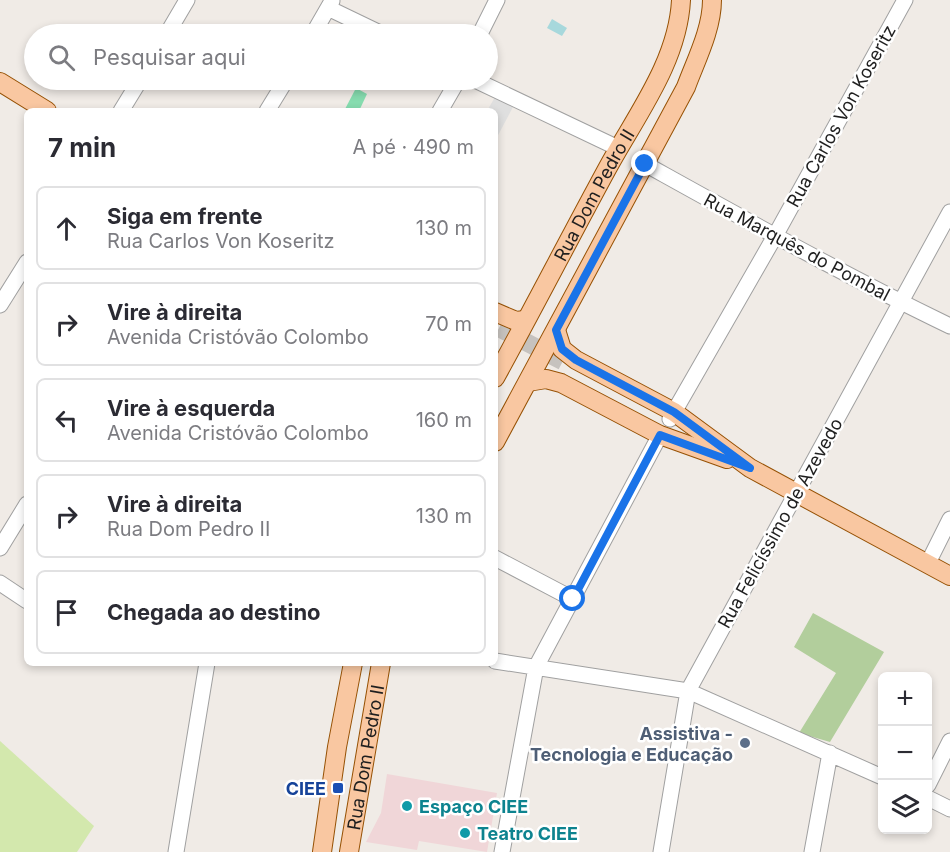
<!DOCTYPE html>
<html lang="pt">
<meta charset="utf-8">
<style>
body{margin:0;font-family:Inter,sans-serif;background:#f7f7f7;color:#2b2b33}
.controls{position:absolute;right:18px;bottom:18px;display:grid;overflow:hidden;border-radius:9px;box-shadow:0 3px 9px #0003}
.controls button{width:54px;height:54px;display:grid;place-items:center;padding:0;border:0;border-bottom:2px solid #e1e1e2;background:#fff;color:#2b2b33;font:30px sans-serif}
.stop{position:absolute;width:18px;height:18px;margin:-14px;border:4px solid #1a73e8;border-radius:50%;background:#fff}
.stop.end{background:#1a73e8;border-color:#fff;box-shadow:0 2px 6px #0008}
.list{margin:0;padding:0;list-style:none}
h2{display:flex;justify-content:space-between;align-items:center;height:78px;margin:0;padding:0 24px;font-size:26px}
h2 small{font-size:20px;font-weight:400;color:#7c7c81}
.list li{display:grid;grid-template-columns:39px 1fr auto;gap:18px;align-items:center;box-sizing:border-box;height:84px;margin:0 12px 12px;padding:0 12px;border:2px solid #e1e1e2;border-radius:9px}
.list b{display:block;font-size:22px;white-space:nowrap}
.list p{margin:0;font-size:20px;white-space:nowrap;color:#7c7c81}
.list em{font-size:20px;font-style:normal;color:#7c7c81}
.icon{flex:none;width:33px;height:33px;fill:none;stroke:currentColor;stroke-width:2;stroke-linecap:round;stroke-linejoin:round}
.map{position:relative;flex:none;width:950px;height:852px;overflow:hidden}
.search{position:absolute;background:#fff;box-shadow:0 3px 9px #0003;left:24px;top:24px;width:474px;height:66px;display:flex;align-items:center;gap:15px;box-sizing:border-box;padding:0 21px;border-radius:33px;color:#7c7c81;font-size:22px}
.panel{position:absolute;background:#fff;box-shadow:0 3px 9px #0003;left:24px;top:108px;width:474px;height:558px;border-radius:9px}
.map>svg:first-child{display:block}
.commercial{fill:#f0d6d8}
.grass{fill:#d3e8ad}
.forest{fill:#b2ce9c}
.pitch{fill:#86dcaf}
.parking{fill:#dfdfdf}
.water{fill:#a7d8dc}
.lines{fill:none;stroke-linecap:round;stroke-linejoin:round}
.major-tunnel{stroke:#c6c2be;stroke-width:18;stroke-dasharray:18 9;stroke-linecap:butt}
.minor-casing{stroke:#a0a0a0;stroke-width:17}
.major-casing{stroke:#965104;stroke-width:20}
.minor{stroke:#fff;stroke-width:15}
.major{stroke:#f9c7a1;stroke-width:18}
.route{stroke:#1a73e8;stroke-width:8}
.service-dot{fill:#5c6f8a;stroke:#fff;stroke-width:2}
.transit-dot{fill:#1a4fb4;stroke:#fff;stroke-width:2}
.culture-dot{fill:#0f9aa8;stroke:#fff;stroke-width:2}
.labels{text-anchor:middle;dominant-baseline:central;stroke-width:5;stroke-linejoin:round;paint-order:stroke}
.street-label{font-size:18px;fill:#1f1f1f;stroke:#fff}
.service-label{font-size:18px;font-weight:bold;fill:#4e5e75;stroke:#fff;text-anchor:end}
.transit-label{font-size:18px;font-weight:bold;fill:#164399;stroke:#fff;text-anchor:end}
.culture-label{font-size:18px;font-weight:bold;fill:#0d838f;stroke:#fff;text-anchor:start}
</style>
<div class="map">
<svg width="950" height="852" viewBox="0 0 950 852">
<rect width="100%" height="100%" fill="#f0ebe6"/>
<path class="commercial" d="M387,774L497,793L487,852L419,841L417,850L366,842L381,813Z"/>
<path class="grass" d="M0,741L94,826L77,852H0Z"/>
<path class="forest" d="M813,613L884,652L830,742L799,733L836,673L794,647Z"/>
<path class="pitch" d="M356,88L367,94L359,111H344Z"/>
<path class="parking" d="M495,97L513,107L495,141V111H487Z"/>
<path class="water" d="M552,19L567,28L562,36L547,28Z"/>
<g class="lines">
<path class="major-tunnel" d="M499,328L564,362"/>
<g class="minor-casing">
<path id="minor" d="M328,8L382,34
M167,34L187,0
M313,34L332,1
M480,34L497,0
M475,80L618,148
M121,111L140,80
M267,111L286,80
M440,111L458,80
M645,164C746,220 846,276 950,326
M0,305L27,262
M670,419L775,236L905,0
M0,548L27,504
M495,558L573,599
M928,563L950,519
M0,583L27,601
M495,661L688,691L882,777
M928,785L950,741
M928,798L950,809
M176,852L207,663
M502,852L536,667L660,435
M661,852L688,691L950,212
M812,852L830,753"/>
</g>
<g class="major-casing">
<g id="major">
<path d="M0,82L47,111"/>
<path d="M495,312L516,321L525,320"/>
<path d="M556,330L562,349L576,360L674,412L750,468L950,576"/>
<path id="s1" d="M495,378C533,309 569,239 607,169C635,117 678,62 681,0"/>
<path d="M528,382L546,379L561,383L660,435L727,459"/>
<path d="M495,442L686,87C696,60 712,29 712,0"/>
<path d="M322,852L337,747L353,663"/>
<path id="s2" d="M349,852L381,663"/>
</g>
</g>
<use href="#minor" class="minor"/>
<use href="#major" class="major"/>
</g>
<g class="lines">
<path class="route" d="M573,599L660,435L750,468L674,412L576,360L562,349L556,330L645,164"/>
</g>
<circle class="service-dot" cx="745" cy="743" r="6"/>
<rect class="transit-dot" x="332" y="782" width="12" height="12" rx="3"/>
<g class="culture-dot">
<circle cx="407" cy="806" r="6"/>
<circle cx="465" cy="833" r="6"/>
</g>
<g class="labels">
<g class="street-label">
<text transform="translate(841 116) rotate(-61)">Rua Carlos Von Koseritz</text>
<text stroke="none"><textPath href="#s1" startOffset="208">Rua Dom Pedro II</textPath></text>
<text transform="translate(797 247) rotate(28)">Rua Marquês do Pombal</text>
<text transform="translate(780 523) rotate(-61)">Rua Felicíssimo de Azevedo</text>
<text stroke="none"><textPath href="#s2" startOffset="96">Rua Dom Pedro II</textPath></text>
</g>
<g class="service-label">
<text x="733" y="733">Assistiva -<tspan x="733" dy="21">Tecnologia e Educação</tspan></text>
</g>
<g class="transit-label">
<text x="326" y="788">CIEE</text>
</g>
<g class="culture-label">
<text x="419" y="806">Espaço CIEE</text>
<text x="477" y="833">Teatro CIEE</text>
</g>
</g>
</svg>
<div class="controls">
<button>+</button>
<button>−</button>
<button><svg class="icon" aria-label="layers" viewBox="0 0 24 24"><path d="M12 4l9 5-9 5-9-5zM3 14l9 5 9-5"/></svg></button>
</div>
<div class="stop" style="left:573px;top:599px"></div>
<div class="stop end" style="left:645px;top:164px"></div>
<div class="search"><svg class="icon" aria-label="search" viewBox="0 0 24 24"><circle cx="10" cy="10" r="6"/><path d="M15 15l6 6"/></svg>Pesquisar aqui</div>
<section class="panel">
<h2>7 min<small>A pé · 490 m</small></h2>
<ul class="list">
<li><svg class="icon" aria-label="ahead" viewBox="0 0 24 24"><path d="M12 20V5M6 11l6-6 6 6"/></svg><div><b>Siga em frente</b><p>Rua Carlos Von Koseritz</p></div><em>130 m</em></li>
<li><svg class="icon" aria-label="right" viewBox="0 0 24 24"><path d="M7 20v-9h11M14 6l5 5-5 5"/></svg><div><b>Vire à direita</b><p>Avenida Cristóvão Colombo</p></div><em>70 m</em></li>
<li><svg class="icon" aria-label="left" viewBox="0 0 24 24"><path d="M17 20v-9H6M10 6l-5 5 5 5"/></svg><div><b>Vire à esquerda</b><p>Avenida Cristóvão Colombo</p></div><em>160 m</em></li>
<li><svg class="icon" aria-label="right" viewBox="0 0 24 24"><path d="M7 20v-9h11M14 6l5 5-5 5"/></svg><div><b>Vire à direita</b><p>Rua Dom Pedro II</p></div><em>130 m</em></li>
<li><svg class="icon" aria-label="arrive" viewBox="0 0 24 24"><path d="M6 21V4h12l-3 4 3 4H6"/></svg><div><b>Chegada ao destino</b></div></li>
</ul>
</section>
</div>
